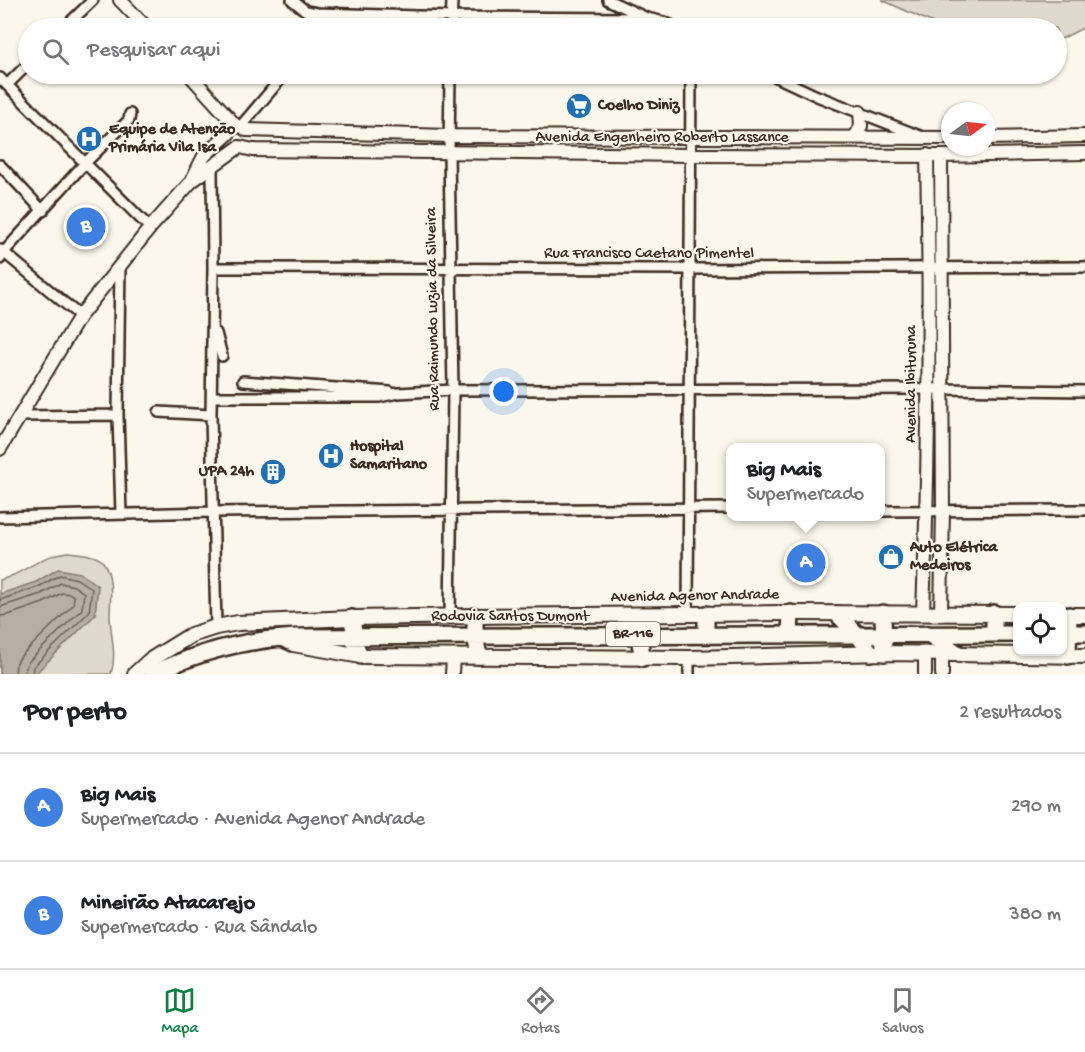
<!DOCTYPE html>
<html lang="pt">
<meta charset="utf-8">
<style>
body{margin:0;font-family:"Gochi Hand",sans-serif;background:#f2f2f2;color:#202124}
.controls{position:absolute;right:18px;bottom:18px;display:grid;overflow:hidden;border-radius:12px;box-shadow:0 2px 4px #0004}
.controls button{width:54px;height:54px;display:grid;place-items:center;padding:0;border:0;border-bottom:2px solid #e0e0e0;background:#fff;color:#202124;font:30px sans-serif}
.compass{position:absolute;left:941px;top:102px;width:54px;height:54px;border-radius:50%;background:#fff;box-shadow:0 2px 4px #0004;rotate:75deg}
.you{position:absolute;left:504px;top:392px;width:21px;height:21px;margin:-15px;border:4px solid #fff;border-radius:50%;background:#1a73e8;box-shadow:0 0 0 9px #1a73e833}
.badge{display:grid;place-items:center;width:39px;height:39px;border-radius:50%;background:#0b8043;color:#fff;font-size:20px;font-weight:700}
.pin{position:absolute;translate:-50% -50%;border:3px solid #fff;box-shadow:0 2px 6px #0006}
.popup{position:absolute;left:726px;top:443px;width:159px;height:78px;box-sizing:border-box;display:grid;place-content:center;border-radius:12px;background:#fff;filter:drop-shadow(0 2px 4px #0005);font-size:20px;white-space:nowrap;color:#757577}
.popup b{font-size:22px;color:#202124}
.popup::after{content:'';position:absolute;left:50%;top:100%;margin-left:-12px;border:12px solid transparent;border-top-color:#fff}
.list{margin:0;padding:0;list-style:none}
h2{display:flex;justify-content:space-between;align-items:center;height:78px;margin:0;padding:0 24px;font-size:26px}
h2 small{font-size:20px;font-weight:400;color:#757577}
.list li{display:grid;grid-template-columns:39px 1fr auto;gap:18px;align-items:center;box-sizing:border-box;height:108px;padding:0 24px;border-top:2px solid #e0e0e0}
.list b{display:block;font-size:22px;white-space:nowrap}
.list p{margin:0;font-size:20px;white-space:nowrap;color:#757577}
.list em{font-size:20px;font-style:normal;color:#757577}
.icon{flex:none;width:33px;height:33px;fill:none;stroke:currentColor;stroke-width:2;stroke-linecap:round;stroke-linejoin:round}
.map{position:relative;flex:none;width:1085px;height:674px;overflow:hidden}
.search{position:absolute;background:#fff;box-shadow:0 2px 4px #0004;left:18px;right:18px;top:18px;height:66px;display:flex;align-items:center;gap:15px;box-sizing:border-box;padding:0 21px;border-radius:33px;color:#757577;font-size:22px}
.sheet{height:294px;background:#fff}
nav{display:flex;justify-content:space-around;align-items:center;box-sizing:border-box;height:84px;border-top:2px solid #e0e0e0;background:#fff;font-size:16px;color:#757577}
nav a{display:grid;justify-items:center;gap:3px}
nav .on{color:#0b8043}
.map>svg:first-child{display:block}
.green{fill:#dfd9ce;stroke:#8d8276;stroke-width:1.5}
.water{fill:#b6aea2;stroke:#85796d;stroke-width:1.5}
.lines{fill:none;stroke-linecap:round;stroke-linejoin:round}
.shore{stroke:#6c5f53;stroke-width:1.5}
.minor-casing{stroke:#3b2a1e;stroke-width:14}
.tertiary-casing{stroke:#3b2a1e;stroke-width:16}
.secondary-casing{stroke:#3b2a1e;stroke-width:18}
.trunk-casing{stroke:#3b2a1e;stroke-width:20}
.minor{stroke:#fbf7ec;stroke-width:9}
.tertiary{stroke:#fbf7ec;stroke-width:12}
.secondary{stroke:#fbf7ec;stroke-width:14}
.trunk{stroke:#fbf7ec;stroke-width:15}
.labels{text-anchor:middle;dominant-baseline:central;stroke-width:4.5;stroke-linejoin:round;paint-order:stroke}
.shield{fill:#fbf7ec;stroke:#75685c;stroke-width:1.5}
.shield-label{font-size:15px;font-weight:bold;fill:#3b2a1e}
.poi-label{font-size:16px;font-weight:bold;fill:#3b2a1e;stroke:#fbf7ec;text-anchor:start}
.street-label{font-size:16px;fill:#3b2a1e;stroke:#fbf7ec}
</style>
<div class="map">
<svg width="1085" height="674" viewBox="0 0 1085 674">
<rect width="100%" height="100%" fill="#fbf7ec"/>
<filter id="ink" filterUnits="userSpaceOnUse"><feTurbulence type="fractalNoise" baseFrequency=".0167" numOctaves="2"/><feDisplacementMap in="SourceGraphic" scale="12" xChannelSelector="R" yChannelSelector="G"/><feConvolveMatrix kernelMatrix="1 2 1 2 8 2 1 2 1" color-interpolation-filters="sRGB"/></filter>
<g filter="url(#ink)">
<path class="green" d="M882,0H1085V27L1057,41L1056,28H944Z
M67,552C77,553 96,554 103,562C114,576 110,601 110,618C111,637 117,655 111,674H0V580C27,573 37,556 67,552Z"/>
<path class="water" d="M58,569L80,573L98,586L95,615L35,674H0V594L36,582Z"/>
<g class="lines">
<path class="shore" d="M0,600L38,587L60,575L77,579L92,589L89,612L33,667L32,674
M0,607L41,594L61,583L74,586L84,593L82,609L28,662L24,674
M0,616L8,615L43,603L62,593L71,594L74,597L73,605L21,656L16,664L15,674"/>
<g class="minor-casing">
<path id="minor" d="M292,0L306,11L317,13L452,17L647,18
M608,0L647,18L664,22L677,28
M64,28L93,0
M324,28L337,13
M451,28L452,0
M770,74L817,96L920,136
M0,78L150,228
M7,85L28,64
M240,127L285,74
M0,165L43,211
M212,168L213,268L211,415L216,627
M1,250L80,316
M0,259L4,252L85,163L129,120L130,114
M120,264L118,415L121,514
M213,268L690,269L1085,267
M216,333L222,356
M243,381L390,392
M212,397H379L398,393L453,390L942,389L1085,391
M159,412L211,415
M21,416L118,415
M881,511L1085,510
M0,517L214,512L731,508
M688,614L691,74
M450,617L453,390L449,153L450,74
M689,674V658"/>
</g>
<g class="tertiary-casing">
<path id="tertiary" d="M120,0L147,28
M189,74L237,127
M246,130L449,136L950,138
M855,137L861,126L860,112
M986,138L1085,136
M240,147L253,150L691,155L941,156L1085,153
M192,181L239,147
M0,449L80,316L150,228L191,182L204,156L229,133
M923,613C929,461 930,308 927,155
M941,613L943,511L941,156
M452,674L453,657
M925,674V654
M942,674V654"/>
</g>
<g class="secondary-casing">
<path id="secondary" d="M1062,615H1085
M280,638L293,644L361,656L689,658L884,653L1085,656
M135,674L149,661L191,635L216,627L238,623L352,618L475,616L791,613L1018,614"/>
</g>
<g class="trunk-casing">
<path id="trunk" d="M883,613L884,653
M706,614V635
M837,614L857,634L871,653
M475,616V636L479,656
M352,618L356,647L361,656
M1062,633H1085
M638,634L643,658
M928,634L959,654
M994,634V613
M790,635L791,613
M1068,656L1069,615
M153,674C199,651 244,640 295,637L1018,634"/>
</g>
<use href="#minor" class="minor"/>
<use href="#tertiary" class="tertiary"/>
<use href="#secondary" class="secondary"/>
<use href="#trunk" class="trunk"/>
</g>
</g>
<defs>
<g id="supermarket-disc" transform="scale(1.35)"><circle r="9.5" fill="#1f6fb2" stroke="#fbf7ec"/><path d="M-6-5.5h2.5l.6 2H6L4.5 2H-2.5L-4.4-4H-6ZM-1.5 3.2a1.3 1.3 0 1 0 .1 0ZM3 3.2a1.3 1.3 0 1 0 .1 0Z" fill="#fff"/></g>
<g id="hospital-disc" transform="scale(1.35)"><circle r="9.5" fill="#1f6fb2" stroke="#fbf7ec"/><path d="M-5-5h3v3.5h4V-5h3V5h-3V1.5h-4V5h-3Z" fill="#fff"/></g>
<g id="building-disc" transform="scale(1.35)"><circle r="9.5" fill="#1f6fb2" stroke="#fbf7ec"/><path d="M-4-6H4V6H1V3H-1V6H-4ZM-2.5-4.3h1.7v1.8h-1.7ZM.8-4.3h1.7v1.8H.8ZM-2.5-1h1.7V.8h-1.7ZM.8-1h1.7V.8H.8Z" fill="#fff"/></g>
<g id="shop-disc" transform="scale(1.35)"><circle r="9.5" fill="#1f6fb2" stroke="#fbf7ec"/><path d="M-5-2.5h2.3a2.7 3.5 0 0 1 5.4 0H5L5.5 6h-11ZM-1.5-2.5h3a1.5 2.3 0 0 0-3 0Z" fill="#fff"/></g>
</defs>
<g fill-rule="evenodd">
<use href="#supermarket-disc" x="579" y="106"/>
<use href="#hospital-disc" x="89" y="139"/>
<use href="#hospital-disc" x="331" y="456"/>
<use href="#building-disc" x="273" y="472"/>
<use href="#shop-disc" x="891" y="557"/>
</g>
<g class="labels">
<rect class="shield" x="606" y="622" width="54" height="24" rx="4.5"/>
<g class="shield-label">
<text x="633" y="634">BR-116</text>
</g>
<g class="poi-label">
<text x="598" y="106">Coelho Diniz</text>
<text x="109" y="130">Equipe de Atenção<tspan x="109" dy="18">Primária Vila Isa</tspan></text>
<text x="350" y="447">Hospital<tspan x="350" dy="18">Samaritano</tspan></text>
<text x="254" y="472" text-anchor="end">UPA 24h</text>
<text x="910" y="548">Auto Elétrica<tspan x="910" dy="18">Medeiros</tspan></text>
</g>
<g class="street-label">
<text x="662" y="138">Avenida Engenheiro Roberto Lassance</text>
<text x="649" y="254">Rua Francisco Caetano Pimentel</text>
<text transform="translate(434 309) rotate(-91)">Rua Raimundo Luzia da Silveira</text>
<text transform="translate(912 384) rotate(-90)">Avenida Ibituruna</text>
<text transform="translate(695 597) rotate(-1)">Avenida Agenor Andrade</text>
<text x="510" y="617">Rodovia Santos Dumont</text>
</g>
</g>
</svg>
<div class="controls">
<button><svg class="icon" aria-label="locate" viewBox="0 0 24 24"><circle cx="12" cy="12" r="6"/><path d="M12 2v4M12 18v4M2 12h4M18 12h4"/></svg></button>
</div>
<svg class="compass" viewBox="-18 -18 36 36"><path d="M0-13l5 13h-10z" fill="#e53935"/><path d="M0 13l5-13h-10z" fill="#757577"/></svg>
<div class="you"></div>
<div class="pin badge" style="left:806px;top:563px;background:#3f7fe0">A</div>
<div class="popup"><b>Big Mais</b>Supermercado</div>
<div class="pin badge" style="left:86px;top:227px;background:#3f7fe0">B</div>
<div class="search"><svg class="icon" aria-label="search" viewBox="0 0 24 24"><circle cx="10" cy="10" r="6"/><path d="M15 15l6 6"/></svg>Pesquisar aqui</div>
</div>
<section class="sheet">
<h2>Por perto<small>2 resultados</small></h2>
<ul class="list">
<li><span class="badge" style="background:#3f7fe0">A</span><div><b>Big Mais</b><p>Supermercado · Avenida Agenor Andrade</p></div><em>290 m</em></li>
<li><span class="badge" style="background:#3f7fe0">B</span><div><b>Mineirão Atacarejo</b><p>Supermercado · Rua Sândalo</p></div><em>380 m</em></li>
</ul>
</section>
<nav>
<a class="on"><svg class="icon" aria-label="map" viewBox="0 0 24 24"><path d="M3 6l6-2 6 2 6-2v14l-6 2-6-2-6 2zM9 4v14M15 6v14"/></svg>Mapa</a>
<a><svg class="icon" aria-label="directions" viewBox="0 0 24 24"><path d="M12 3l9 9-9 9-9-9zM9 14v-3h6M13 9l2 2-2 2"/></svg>Rotas</a>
<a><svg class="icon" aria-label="saved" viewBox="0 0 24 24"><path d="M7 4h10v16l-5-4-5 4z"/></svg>Salvos</a>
</nav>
